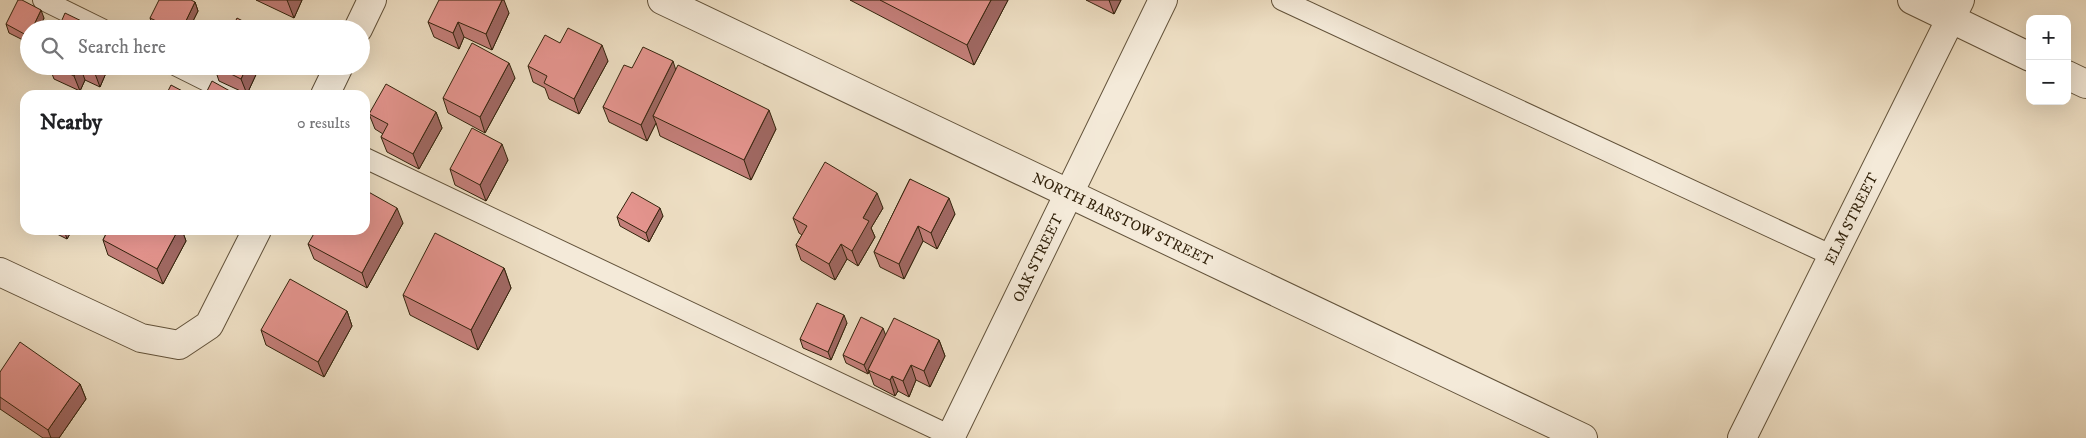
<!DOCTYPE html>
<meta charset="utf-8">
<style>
body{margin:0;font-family:"IM FELL DW Pica",serif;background:#f2f2f2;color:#202124}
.controls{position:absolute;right:15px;top:15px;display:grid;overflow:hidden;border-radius:10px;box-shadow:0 5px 20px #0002}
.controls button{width:45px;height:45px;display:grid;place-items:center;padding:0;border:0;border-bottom:1px solid #e0e0e0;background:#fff;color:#202124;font:25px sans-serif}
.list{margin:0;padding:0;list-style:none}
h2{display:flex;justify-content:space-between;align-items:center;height:65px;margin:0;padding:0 20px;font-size:21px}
h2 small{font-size:16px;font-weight:400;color:#757577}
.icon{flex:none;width:28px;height:28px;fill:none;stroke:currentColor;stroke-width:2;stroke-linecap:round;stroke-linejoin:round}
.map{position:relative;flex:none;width:2086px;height:438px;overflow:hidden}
.search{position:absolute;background:#fff;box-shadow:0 5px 20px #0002;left:20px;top:20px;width:350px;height:55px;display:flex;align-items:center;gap:12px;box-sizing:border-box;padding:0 18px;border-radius:28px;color:#757577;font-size:19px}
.panel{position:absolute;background:#fff;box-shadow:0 5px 20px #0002;left:20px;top:90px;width:350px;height:145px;border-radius:15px}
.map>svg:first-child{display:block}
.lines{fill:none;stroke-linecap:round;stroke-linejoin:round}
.lane-casing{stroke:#62523a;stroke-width:22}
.street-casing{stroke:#62523a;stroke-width:30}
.lane{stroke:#f4ead9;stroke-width:20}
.street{stroke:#f4ead9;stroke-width:28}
.wall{fill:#c47f7a;stroke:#33230c}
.shaded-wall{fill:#a06863;stroke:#33230c}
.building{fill:#e4948e;stroke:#33230c}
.labels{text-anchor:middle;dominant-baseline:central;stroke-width:4.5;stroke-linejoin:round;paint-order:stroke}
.street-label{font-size:15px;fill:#33230c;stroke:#f4ead9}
</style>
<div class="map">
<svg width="2086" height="438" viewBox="0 0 2086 438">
<rect width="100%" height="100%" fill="#eedfc4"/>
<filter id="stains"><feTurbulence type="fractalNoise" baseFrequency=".004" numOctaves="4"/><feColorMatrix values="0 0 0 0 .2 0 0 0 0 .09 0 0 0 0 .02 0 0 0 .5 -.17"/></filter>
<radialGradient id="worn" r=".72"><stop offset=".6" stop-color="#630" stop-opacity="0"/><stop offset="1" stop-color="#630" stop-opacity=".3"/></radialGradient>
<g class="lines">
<g class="lane-casing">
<path id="lane" d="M43,0L102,29
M1282,0L1833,256
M177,66L235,95
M365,158L955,438"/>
</g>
<g class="street-casing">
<g id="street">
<path id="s1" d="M662,0L1583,438"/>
<path d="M1912,0L2030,57"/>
<path d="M358,29L372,0"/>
<path d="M2067,75L2086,84"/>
<path d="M325,95L339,66"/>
<path d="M0,272L141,338L179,345L209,325L257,230"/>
<path id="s2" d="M951,436L1163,0"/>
<path id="s3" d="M1742,438L1960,0"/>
</g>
</g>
<use href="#lane" class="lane"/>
<use href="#street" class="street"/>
</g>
<path class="wall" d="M256,0H302L294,18Z
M850,0H1008L974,65Z
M1086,0H1121L1114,14Z
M195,2L198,11L189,29H158L153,26L150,18Z
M509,13L492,50L464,37L459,49L434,37L428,22Z
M44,18L39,29H29V43L9,33L6,24Z
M560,43L608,61L579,114L549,99L545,88L533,82L528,66Z
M49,66H109L100,87L85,80L80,91L54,79Z
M214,66H260L247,94L219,81Z
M632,68L676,70L776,129L751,180L660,136L656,123L647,141L609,122L603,107Z
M515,78L485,133L448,113L443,98Z
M436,112L442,128L419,169L387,152L381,137L383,134L375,129L369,114Z
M508,160L486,201L455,185L450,169Z
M910,179L955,214L937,249L923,241L904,279L880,267L874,252Z
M883,208L871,228L875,237L858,266L847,259L835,280L801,260L796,245L802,235L799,233L793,218Z
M663,216L649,242L620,226L617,217Z
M403,223L367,288L314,259L308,244Z
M49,230H72L67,239Z
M108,230H182L186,241L163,284L108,255L103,240Z
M504,268L511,288L478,350L410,315L403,295Z
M347,311L352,326L324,377L266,345L261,330Z
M847,323L831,360L803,348L800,339Z
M885,335L939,340L945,356L930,387L916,380L909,397L898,391L895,396L874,385L869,371L868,374L846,363L843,355Z
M0,372L80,384L86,399L59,438H43L0,409Z"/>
<path class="shaded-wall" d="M287,0H302L294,18Z
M502,0H504L509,13L492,50L486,34Z
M991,0H1008L974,65L967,45Z
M1109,0H1121L1114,14Z
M195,2L198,11L189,29H182Z
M41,10L44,18L39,29H32Z
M458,22L464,37L459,49L453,33Z
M602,45L608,61L579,114L574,99Z
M673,61L678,77L653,116L656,123L647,141L641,125Z
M509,63L515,78L485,133L480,117Z
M79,66H80L85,80L80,91L74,76Z
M97,66H109L100,87L94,71Z
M247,66H260L247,94L241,79Z
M769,110L776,129L751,180L744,160Z
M436,112L442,128L419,169L413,154Z
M502,144L508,160L486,201L480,185Z
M877,193L883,208L871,228L875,237L858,266L852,251L863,218Z
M949,198L955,214L937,249L931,233Z
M397,208L403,223L367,288L362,273Z
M660,208L663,216L649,242L646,233Z
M918,226L923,241L904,279L899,264Z
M64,230H72L67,239Z
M178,230H182L186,241L163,284L157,269Z
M841,244L847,259L835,280L829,264Z
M504,268L511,288L478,350L471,330Z
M347,311L352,326L324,377L318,362Z
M844,315L847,323L831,360L828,352Z
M883,328L886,336L868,370L869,371L868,374L864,365Z
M939,340L945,356L930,387L924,371Z
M911,365L916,380L909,397L903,381Z
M892,376L898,391L895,396L890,380Z
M80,384L86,399L59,438H51L48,430Z"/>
<path class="building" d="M18,0H22L41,10L32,29H29L28,36L6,24Z
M159,0H191L195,2L182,29H173L150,18Z
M439,0H502L486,34L458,22L453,33L428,22Z
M880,0H991L967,45Z
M65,13L98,29H58Z
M237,18L258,29H232Z
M568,28L602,45L574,99L544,83L547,76L528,66L545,35L560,43Z
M472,43L509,63L480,117L443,98Z
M643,47L673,61L641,125L603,107L624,65L632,68Z
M678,65L769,110L744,160L653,116Z
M54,66H79L74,76Z
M83,66H97L94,71Z
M215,66H247L241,79Z
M212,81L237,95H205Z
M386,84L436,112L413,154L381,137L388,124L369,114Z
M171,85L190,95H166Z
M472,128L502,144L480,185L450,169Z
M825,162L877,193L863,218L869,221L852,251L841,244L829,264L796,245L807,226L793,218Z
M910,179L949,198L931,233L918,226L899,264L874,252Z
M365,190L397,208L362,273L308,244L316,230H365Z
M632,192L660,208L646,233L617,217Z
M108,230H178L157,269L103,240Z
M435,233L504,268L471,330L403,295Z
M290,279L347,311L318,362L261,330Z
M817,303L844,315L828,352L800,339Z
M861,317L883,328L864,365L843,355Z
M894,318L939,340L924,371L911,365L903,381L892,376L890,380L868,370Z
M20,342L80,384L48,430L0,397V372Z"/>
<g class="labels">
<g class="street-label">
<text stroke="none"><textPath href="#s1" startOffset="510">NORTH BARSTOW STREET</textPath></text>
<text stroke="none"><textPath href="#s3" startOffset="245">ELM STREET</textPath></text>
<text stroke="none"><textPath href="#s2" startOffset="198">OAK STREET</textPath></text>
</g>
</g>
<rect width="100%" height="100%" filter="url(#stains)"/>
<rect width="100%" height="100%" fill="url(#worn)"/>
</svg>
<div class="controls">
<button>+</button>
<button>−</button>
</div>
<div class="search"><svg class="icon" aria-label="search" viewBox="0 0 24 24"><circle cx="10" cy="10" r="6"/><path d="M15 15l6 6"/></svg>Search here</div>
<section class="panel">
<h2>Nearby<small>0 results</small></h2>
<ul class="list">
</ul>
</section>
</div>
